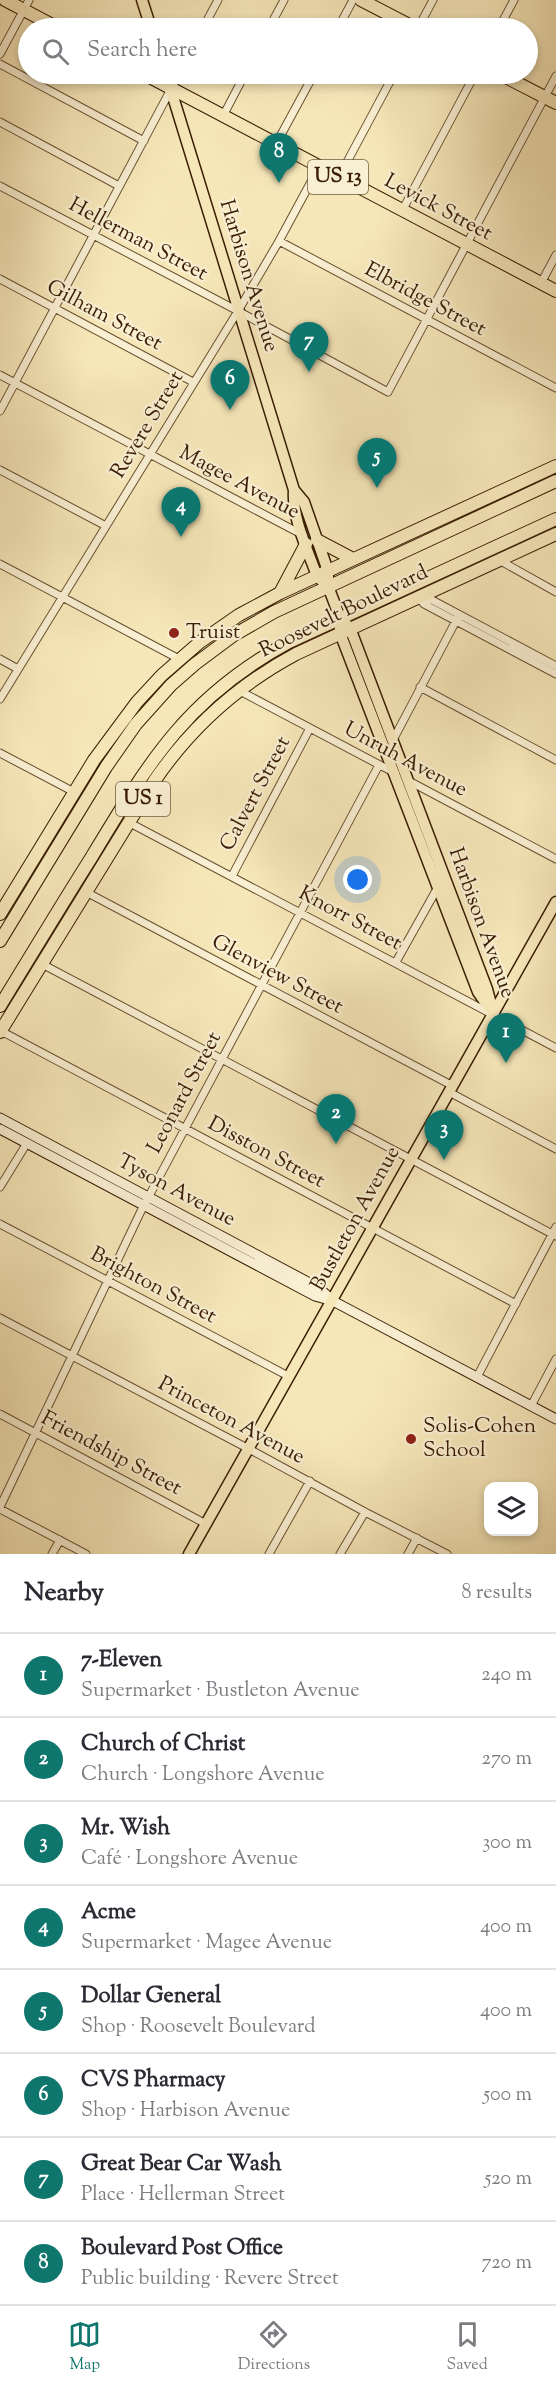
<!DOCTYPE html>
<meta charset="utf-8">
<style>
body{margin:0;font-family:"Sorts Mill Goudy",serif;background:#f7f7f7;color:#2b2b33}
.controls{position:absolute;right:18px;bottom:18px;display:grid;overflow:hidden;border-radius:12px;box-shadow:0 3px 9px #0003}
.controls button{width:54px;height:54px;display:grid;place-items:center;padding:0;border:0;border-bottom:2px solid #e1e1e2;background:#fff;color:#2b2b33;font:30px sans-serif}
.you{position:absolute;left:358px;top:880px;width:21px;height:21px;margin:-15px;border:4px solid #fff;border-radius:50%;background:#1a73e8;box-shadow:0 0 0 9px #1a73e833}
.badge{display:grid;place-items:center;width:39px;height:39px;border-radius:50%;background:#0f766e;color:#fff;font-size:20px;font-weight:700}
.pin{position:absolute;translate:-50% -50px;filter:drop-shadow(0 2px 3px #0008)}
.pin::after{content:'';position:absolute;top:32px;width:21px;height:18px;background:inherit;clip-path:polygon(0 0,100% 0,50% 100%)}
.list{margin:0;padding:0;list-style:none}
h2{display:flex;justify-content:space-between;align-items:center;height:78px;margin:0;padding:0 24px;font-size:26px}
h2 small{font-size:20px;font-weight:400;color:#7c7c81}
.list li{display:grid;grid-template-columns:39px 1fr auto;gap:18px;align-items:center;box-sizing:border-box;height:84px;padding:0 24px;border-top:2px solid #e1e1e2}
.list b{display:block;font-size:22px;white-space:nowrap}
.list p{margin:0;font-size:20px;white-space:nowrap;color:#7c7c81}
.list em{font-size:20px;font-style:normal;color:#7c7c81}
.icon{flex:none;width:33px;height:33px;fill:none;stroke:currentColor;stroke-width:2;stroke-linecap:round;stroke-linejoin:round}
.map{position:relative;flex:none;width:556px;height:1554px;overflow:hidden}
.search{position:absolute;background:#fff;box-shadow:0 3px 9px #0003;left:18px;right:18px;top:18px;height:66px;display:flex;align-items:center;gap:15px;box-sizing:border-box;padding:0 21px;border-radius:33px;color:#7c7c81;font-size:22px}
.sheet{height:750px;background:#fff}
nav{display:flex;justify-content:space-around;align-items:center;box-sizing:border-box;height:84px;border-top:2px solid #e1e1e2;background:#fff;font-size:16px;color:#7c7c81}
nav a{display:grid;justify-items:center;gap:3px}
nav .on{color:#0f766e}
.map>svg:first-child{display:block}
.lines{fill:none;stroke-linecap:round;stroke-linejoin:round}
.street-casing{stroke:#695030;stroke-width:9}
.secondary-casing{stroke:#3a1d03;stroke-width:11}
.primary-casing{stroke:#3a1d03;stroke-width:13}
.highway-casing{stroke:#3a1d03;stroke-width:14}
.street{stroke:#f9efd2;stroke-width:7}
.secondary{stroke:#f9efd2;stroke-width:9}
.primary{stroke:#f6e7b9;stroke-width:10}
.highway{stroke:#f6e7b9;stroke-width:12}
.poi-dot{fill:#8f2418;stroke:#f9efd2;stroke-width:2}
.labels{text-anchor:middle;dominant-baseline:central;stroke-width:4.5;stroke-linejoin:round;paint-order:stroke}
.shield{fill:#f9efd2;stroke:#735c41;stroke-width:1.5}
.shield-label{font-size:20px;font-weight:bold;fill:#3a1d03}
.street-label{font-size:21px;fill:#3a1d03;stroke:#f9efd2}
.poi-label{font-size:21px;fill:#3a1d03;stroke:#f9efd2;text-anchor:start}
</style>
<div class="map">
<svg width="556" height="1554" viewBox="0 0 556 1554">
<rect width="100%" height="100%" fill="#f6e7b9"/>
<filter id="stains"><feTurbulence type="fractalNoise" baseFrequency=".00333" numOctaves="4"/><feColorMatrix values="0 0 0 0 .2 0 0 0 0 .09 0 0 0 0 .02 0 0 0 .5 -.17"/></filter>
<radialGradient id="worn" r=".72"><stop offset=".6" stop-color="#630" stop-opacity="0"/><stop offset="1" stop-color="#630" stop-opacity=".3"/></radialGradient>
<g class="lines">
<g class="street-casing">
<path id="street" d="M203,28L218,0
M269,28L284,0
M338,28L353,0
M418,28L433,0
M499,28L514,0
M0,54L29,0
M0,64L144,141
M223,116L245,74
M0,122L119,186
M276,144L314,74
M339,177L394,74
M0,186L238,311L388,392L556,76
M402,211L475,74
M279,241L556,388
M0,279L193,382
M541,283L556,255
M0,375L303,535
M0,411L179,74
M0,470L106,526
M499,560L556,592
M0,564L179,659
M418,597L424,604L556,674
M421,598L432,600L556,666
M0,659L18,669
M420,687L556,760
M238,690L395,773
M0,699L238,311L279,241L319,167
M393,740L458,617
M0,753L74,792
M407,780L556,859
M128,822L556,1048
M232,876L310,728
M86,892L453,1086
M396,962L438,887
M42,964L556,1236
M1,1031L516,1304
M449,1092L556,1149
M0,1187L27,1143
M0,1224L290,1377
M0,1318L249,1449L365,1512L447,1554
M477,1377L556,1227
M531,1406L556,1359
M0,1414L206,1524
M0,1507L141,1211L379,765
M0,1509L86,1554
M52,1554L60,1540
M269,1554L310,1481
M340,1554L365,1512
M408,1554L417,1538"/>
</g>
<g class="secondary-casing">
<path id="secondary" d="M0,1118L319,1288L331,1299
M0,1129L315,1296L333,1301L556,1419"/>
</g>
<g class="primary-casing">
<path id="primary" d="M142,0L151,28
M166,74L294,490L304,502L328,571V586L340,618V633L478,992L493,1014
M294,490C292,519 307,548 317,576L323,582
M345,623L350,628L487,989L492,1008
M189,1554L556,902"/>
</g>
<g class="highway-casing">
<path id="highway" d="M5,0L58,28
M361,0L415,28
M144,74L556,291
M500,74L556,103
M317,540L353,559
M280,593L306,544
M0,914L94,760L137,702L162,675L200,642L239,615L280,593L556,466
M0,941L106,767L136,724L171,685L195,664L234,635L274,612L556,481
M0,1006C30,957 60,907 91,858C149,762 187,697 289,642L556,519
M0,1032L155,780C192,726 238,685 296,654L556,534"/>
</g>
<use href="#street" class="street"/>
<use href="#secondary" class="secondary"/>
<use href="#primary" class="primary"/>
<use href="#highway" class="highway"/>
</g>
<g class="poi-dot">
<circle cx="174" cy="633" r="6"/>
<circle cx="411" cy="1439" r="6"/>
</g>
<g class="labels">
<g class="shield">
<rect x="308" y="160" width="60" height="34" rx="4.5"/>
<rect x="116" y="782" width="54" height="34" rx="4.5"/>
</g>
<g class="shield-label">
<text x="338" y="177">US 13</text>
<text x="143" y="799">US 1</text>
</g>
<g class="street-label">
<text transform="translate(438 208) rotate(28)">Levick Street</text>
<text transform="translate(138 240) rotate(28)">Hellerman Street</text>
<text transform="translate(248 276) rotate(73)">Harbison Avenue</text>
<text transform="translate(425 300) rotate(28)">Elbridge Street</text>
<text transform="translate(104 316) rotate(28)">Gilham Street</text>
<text transform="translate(148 425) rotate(-59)">Revere Street</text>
<text transform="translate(239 483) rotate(28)">Magee Avenue</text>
<text transform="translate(344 612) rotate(-26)">Roosevelt Boulevard</text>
<text transform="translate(405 760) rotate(28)">Unruh Avenue</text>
<text transform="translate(256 794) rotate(-62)">Calvert Street</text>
<text transform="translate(350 919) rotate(28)">Knorr Street</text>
<text transform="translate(481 923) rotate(70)">Harbison Avenue</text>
<text transform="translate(277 975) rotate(28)">Glenview Street</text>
<text transform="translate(185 1093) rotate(-62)">Leonard Street</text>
<text transform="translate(266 1153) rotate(28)">Disston Street</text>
<text transform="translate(176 1191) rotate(28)">Tyson Avenue</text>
<text transform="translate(356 1219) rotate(-61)">Bustleton Avenue</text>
<text transform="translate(153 1286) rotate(28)">Brighton Street</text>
<text transform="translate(231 1421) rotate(28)">Princeton Avenue</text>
<text transform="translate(111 1454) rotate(28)">Friendship Street</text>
</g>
<g class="poi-label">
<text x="186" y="633">Truist</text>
<text x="423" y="1427">Solis-Cohen<tspan x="423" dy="24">School</tspan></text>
</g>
</g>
<rect width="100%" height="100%" filter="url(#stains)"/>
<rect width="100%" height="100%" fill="url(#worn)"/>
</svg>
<div class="controls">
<button><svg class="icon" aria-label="layers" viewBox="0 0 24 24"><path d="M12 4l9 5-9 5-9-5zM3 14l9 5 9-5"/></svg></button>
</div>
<div class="you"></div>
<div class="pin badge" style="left:506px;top:1063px">1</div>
<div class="pin badge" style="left:336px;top:1144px">2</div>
<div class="pin badge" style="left:444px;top:1160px">3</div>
<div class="pin badge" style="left:181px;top:537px">4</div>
<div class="pin badge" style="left:377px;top:488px">5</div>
<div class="pin badge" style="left:230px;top:410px">6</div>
<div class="pin badge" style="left:309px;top:372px">7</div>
<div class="pin badge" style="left:279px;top:183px">8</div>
<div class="search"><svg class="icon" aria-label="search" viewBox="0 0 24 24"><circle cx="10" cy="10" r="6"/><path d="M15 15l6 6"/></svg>Search here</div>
</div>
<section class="sheet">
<h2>Nearby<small>8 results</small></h2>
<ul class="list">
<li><span class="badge">1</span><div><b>7-Eleven</b><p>Supermarket · Bustleton Avenue</p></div><em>240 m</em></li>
<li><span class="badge">2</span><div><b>Church of Christ</b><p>Church · Longshore Avenue</p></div><em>270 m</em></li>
<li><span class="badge">3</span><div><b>Mr. Wish</b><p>Café · Longshore Avenue</p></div><em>300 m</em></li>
<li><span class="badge">4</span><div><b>Acme</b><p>Supermarket · Magee Avenue</p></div><em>400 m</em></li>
<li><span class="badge">5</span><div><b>Dollar General</b><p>Shop · Roosevelt Boulevard</p></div><em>400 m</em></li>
<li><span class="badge">6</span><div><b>CVS Pharmacy</b><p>Shop · Harbison Avenue</p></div><em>500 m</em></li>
<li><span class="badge">7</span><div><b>Great Bear Car Wash</b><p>Place · Hellerman Street</p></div><em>520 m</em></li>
<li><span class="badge">8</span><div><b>Boulevard Post Office</b><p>Public building · Revere Street</p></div><em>720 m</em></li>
</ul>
</section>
<nav>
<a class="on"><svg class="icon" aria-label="map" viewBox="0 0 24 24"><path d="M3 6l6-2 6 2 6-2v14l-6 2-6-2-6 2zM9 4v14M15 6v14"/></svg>Map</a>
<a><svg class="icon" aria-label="directions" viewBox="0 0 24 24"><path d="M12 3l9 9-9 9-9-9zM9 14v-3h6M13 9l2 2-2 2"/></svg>Directions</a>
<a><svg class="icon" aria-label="saved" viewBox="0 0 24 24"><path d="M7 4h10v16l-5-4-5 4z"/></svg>Saved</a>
</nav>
